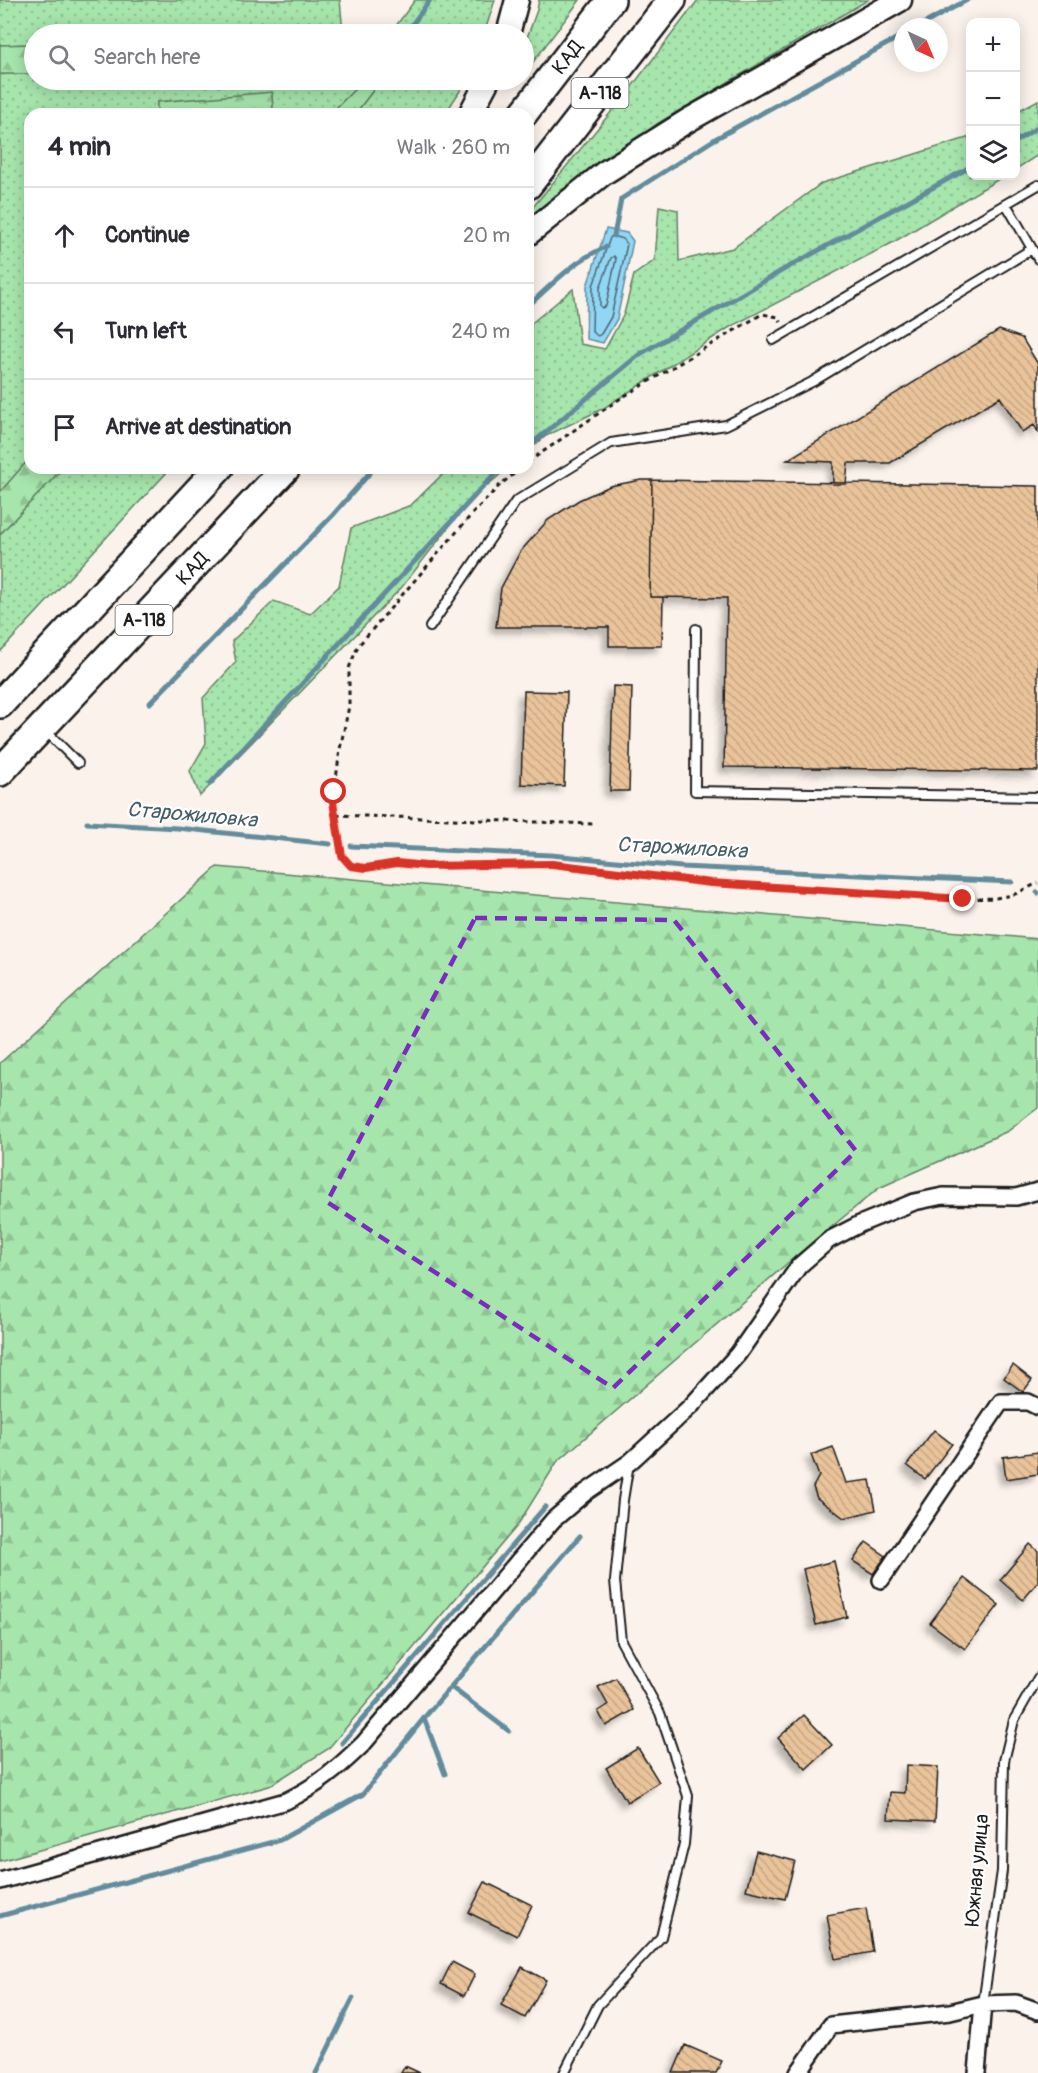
<!DOCTYPE html>
<meta charset="utf-8">
<style>
body{margin:0;font-family:Pangolin,sans-serif;background:#f2f2f3;color:#2b2b33}
.controls{position:absolute;right:18px;top:18px;display:grid;overflow:hidden;border-radius:12px;box-shadow:0 3px 15px #0003}
.controls button{width:54px;height:54px;display:grid;place-items:center;padding:0;border:0;border-bottom:2px solid #e1e1e2;background:#fff;color:#2b2b33;font:30px sans-serif}
.compass{position:absolute;left:894px;top:18px;width:54px;height:54px;border-radius:50%;background:#fff;box-shadow:0 3px 15px #0003;rotate:136deg}
.stop{position:absolute;width:18px;height:18px;margin:-14px;border:4px solid #d93025;border-radius:50%;background:#fff}
.stop.end{background:#d93025;border-color:#fff;box-shadow:0 2px 6px #0008}
.list{margin:0;padding:0;list-style:none}
h2{display:flex;justify-content:space-between;align-items:center;height:78px;margin:0;padding:0 24px;font-size:26px}
h2 small{font-size:20px;font-weight:400;color:#7c7c81}
.list li{display:grid;grid-template-columns:39px 1fr auto;gap:18px;align-items:center;box-sizing:border-box;height:96px;padding:0 24px;border-top:2px solid #e1e1e2}
.list b{display:block;font-size:22px;white-space:nowrap}
.list em{font-size:20px;font-style:normal;color:#7c7c81}
.icon{flex:none;width:33px;height:33px;fill:none;stroke:currentColor;stroke-width:2;stroke-linecap:round;stroke-linejoin:round}
.map{position:relative;flex:none;width:1038px;height:2073px;overflow:hidden}
.search{position:absolute;background:#fff;box-shadow:0 3px 15px #0003;left:24px;top:24px;width:510px;height:66px;display:flex;align-items:center;gap:15px;box-sizing:border-box;padding:0 21px;border-radius:33px;color:#7c7c81;font-size:22px}
.panel{position:absolute;background:#fff;box-shadow:0 3px 15px #0003;left:24px;top:108px;width:510px;height:366px;border-radius:18px}
.map>svg:first-child{display:block}
.grass{fill:url(#grass-dots);stroke:#618064;stroke-width:1.5}
.forest{fill:url(#forest-firs);stroke:#618064;stroke-width:1.5}
.water{fill:#91d6f3;stroke:#628c9d;stroke-width:1.5}
.lines{fill:none;stroke-linecap:round;stroke-linejoin:round}
.shore{stroke:#4b6672;stroke-width:1.5}
.stream{stroke:#628c9d;stroke-width:5}
.building{fill:url(#building-back-hatch);stroke:#1c1c1c;stroke-width:1.5;filter:url(#shadow)}
.service-casing{stroke:#1c1c1c;stroke-width:12}
.minor-casing{stroke:#1c1c1c;stroke-width:20}
.primary-casing{stroke:#1c1c1c;stroke-width:27}
.motorway-casing{stroke:#1c1c1c;stroke-width:32}
.path{stroke:#1c1c1c;stroke-width:3;stroke-dasharray:4.5 4.5;stroke-linecap:butt}
.service{stroke:#fff;stroke-width:8}
.minor{stroke:#fff;stroke-width:15}
.primary{stroke:#fff;stroke-width:22}
.motorway{stroke:#fff;stroke-width:27}
.route{stroke:#d93025;stroke-width:8}
.marked{fill:none;stroke:#7b2cbf;stroke-width:4.5;stroke-dasharray:12 8;stroke-linejoin:round}
.labels{text-anchor:middle;dominant-baseline:central;stroke-width:4.5;stroke-linejoin:round;paint-order:stroke}
.shield{fill:#fff;stroke:#606060;stroke-width:1.5}
.shield-label{font-size:18px;font-weight:bold;fill:#1c1c1c}
.street-label{font-size:20px;fill:#1c1c1c;stroke:#fff}
.water-label{font-size:21px;font-style:italic;fill:#455d67;stroke:#fff}
</style>
<div class="map">
<svg width="1038" height="2073" viewBox="0 0 1038 2073">
<defs>
<pattern id="grass-dots" width="8" height="8" patternUnits="userSpaceOnUse" patternTransform="scale(1.5)"><rect width="8" height="8" fill="#a6e5ac"/><path d="M2 2h.1M6 6h.1" fill="none" stroke="#8ec493" stroke-width="1.8" stroke-linecap="round"/></pattern>
<pattern id="forest-firs" width="22" height="20" patternUnits="userSpaceOnUse" patternTransform="scale(1.5)"><rect width="22" height="20" fill="#a6e5ac"/><path d="M5 1l3.5 6h-7zM16 11l3.5 6h-7z" fill="#8ec493"/></pattern>
<pattern id="building-back-hatch" width="6" height="6" patternUnits="userSpaceOnUse" patternTransform="scale(1.5)"><rect width="6" height="6" fill="#e9c39a"/><path d="M-1 5l2 2M0 0l6 6M5-1l2 2" fill="none" stroke="#c7a784"/></pattern>
<filter id="shadow"><feDropShadow dx="-5.5" dy="5.5" stdDeviation="3" flood-color="#0004"/></filter>
</defs>
<rect width="100%" height="100%" fill="#fbf3eb"/>
<filter id="ink" filterUnits="userSpaceOnUse"><feTurbulence type="fractalNoise" baseFrequency=".0167" numOctaves="2"/><feDisplacementMap in="SourceGraphic" scale="12" xChannelSelector="R" yChannelSelector="G"/><feConvolveMatrix kernelMatrix="1 2 1 2 8 2 1 2 1" color-interpolation-filters="sRGB"/></filter>
<g filter="url(#ink)">
<path class="grass" d="M0,0H340L343,33L34,34V44L0,45Z
M415,0H495L484,34H390Z
M539,0H580L524,74V46L537,10Z
M698,0H868L658,123L530,223L528,222V213L630,89Z
M0,74H34V80H364L330,114H273L272,93L157,102V114H55L31,111L30,458L0,492Z
M381,80H467L445,114H355Z
M1038,100V155L1016,169V112Z
M970,137V176H1004L892,243L730,327L604,408L546,436L528,451V326L573,289L580,344L605,349L624,314L634,275L655,260L659,206L678,210L679,261L733,248L822,183Z
M63,468H171L0,652V534Z
M449,468H508L470,500L402,587L200,796L190,771L206,743L203,698L236,662L232,641L274,601L310,614L339,586L351,528L411,505Z"/>
<path class="forest" d="M34,44V74H0V45Z
M364,80H381L355,114H330Z
M272,92L273,114H157V102Z
M30,458V468H63L0,534V492Z
M217,867L1038,939V1108L1008,1131L879,1188L790,1261L557,1462L517,1526L328,1749L269,1786L0,1861V1063Z"/>
<path class="water" d="M606,229L627,233L633,241L617,319L603,343L586,339L587,286Z"/>
<g class="lines">
<path class="shore" d="M612,236L623,239L627,244L611,317L601,334L598,336L592,332L593,286L610,238Z
M614,256L616,259L606,306L602,308L600,306V288L611,258Z"/>
<path class="stream" d="M918,27L967,0
M406,33L430,0
M1016,141L1038,127
M614,236L621,199L715,139L903,35
M528,306C552,284 576,259 606,247
M528,447L640,354L783,270L970,167
M150,703L333,515L374,468
M210,784L493,476L502,468
M87,823L177,828L330,844
M351,846L551,855L681,867L1012,882
M1037,892L1038,893
M451,1687L509,1731
M424,1718L445,1774
M342,1743L545,1507
M0,1916L280,1840L363,1794L424,1718L580,1536
M316,2073L353,1998"/>
</g>
<path class="building" d="M999,330L1022,338L1038,364V432L1034,425L1022,432L1000,397L890,463H848L846,484H833V462L787,460Z
M641,480H652L650,597H663L662,646H609V627H496L501,588L520,552L548,520L579,500L610,486Z
M652,480L1038,486V771L724,767L727,598L650,597Z
M613,686L632,687L629,791H610Z
M524,691L567,692L564,786L521,784Z
M1013,1365L1032,1380L1023,1392L1004,1378Z
M934,1430L952,1444L925,1479L907,1465Z
M833,1447L846,1483L870,1480L876,1510L844,1518L817,1498L813,1487L819,1476L811,1455Z
M1038,1452V1474L1006,1479L1003,1457Z
M866,1542L886,1556L873,1574L853,1561Z
M1030,1544L1038,1551V1582L1023,1600L1000,1580Z
M834,1561L847,1617L816,1625L803,1569Z
M964,1578L999,1605L965,1649L930,1623Z
M616,1678L634,1710L606,1726L598,1711L608,1705L598,1687Z
M804,1715L832,1745L806,1769L778,1738Z
M638,1748L659,1782L627,1802L606,1768Z
M906,1765L938,1767L935,1821L888,1819L890,1792L905,1793Z
M756,1851L795,1861L785,1899L746,1890Z
M485,1882L532,1905L517,1936L469,1913Z
M866,1908L873,1952L835,1959L827,1915Z
M452,1962L475,1974L464,1996L441,1984Z
M522,1967L546,1980L525,2018L501,2005Z
M685,2045L722,2061L716,2073H673Z
M405,2066L420,2073H401Z"/>
<g class="lines">
<g class="service-casing">
<path id="service" d="M1006,204L1038,259
M773,340L1038,185
M430,627L516,501L611,443L726,425L812,382L1032,249
M696,629L695,791L1038,797
M46,731L78,763
M983,2004L1002,1871L1004,1761L1014,1720L1038,1678
M564,2073L598,2005L661,1937L684,1844L688,1796L660,1713L621,1641L615,1581L623,1500L629,1463"/>
</g>
<g class="minor-casing">
<path id="minor" d="M881,1580L1001,1402H1028L1038,1407
M0,1881L286,1801C319,1785 337,1769 363,1744L553,1520L586,1492L630,1462L692,1405L738,1354L799,1266L829,1240L860,1224L914,1202L943,1196L1016,1197L1038,1191
M798,2073L831,2025L950,2012L983,2004L1016,2003L1038,2011
M977,2073L983,2004"/>
</g>
<g class="primary-casing">
<path id="primary" d="M508,34L517,0
M470,114L488,80
M528,234L604,173L687,121L900,0"/>
</g>
<g class="motorway-casing">
<g id="motorway">
<path id="s1" d="M523,114L611,0"/>
<path d="M528,185L672,0"/>
<path d="M0,704L219,468"/>
<path id="s2" d="M0,772L286,468"/>
</g>
</g>
<path class="path" d="M528,462L621,398L762,314L779,317L781,322
M521,468L500,485L473,513L358,646L349,668V706L340,749L333,802L342,857L352,866L366,868L397,863L426,866L552,864L711,883L963,899L996,898L1013,895L1038,883
M336,815L593,824"/>
<use href="#service" class="service"/>
<use href="#minor" class="minor"/>
<use href="#primary" class="primary"/>
<use href="#motorway" class="motorway"/>
</g>
</g>
<g class="lines" filter="url(#ink)">
<path class="route" d="M334,792L333,802L342,856L351,866L366,868L397,863L426,866L552,864L711,883L963,899"/>
</g>
<path class="marked" d="M475,918L674,920L856,1151L613,1388L327,1202Z"/>
<g class="labels">
<g class="shield">
<rect x="571.5" y="78" width="57" height="30" rx="4.5"/>
<rect x="115.5" y="605" width="57" height="30" rx="4.5"/>
</g>
<g class="shield-label">
<text x="600" y="93">А-118</text>
<text x="144" y="620">А-118</text>
</g>
<g class="street-label">
<text stroke="none"><textPath href="#s1" startOffset="72">КАД</textPath></text>
<text stroke="none"><textPath href="#s2" startOffset="280">КАД</textPath></text>
<text transform="translate(977 1870) rotate(-85)">Южная улица</text>
</g>
<g class="water-label">
<text transform="translate(192 815) rotate(5)">Старожиловка</text>
<text transform="translate(682 848) rotate(3)">Старожиловка</text>
</g>
</g>
</svg>
<div class="controls">
<button>+</button>
<button>−</button>
<button><svg class="icon" aria-label="layers" viewBox="0 0 24 24"><path d="M12 4l9 5-9 5-9-5zM3 14l9 5 9-5"/></svg></button>
</div>
<svg class="compass" viewBox="-18 -18 36 36"><path d="M0-13l5 13h-10z" fill="#e53935"/><path d="M0 13l5-13h-10z" fill="#7c7c81"/></svg>
<div class="stop" style="left:334px;top:792px"></div>
<div class="stop end" style="left:963px;top:899px"></div>
<div class="search"><svg class="icon" aria-label="search" viewBox="0 0 24 24"><circle cx="10" cy="10" r="6"/><path d="M15 15l6 6"/></svg>Search here</div>
<section class="panel">
<h2>4 min<small>Walk · 260 m</small></h2>
<ul class="list">
<li><svg class="icon" aria-label="ahead" viewBox="0 0 24 24"><path d="M12 20V5M6 11l6-6 6 6"/></svg><div><b>Continue</b></div><em>20 m</em></li>
<li><svg class="icon" aria-label="left" viewBox="0 0 24 24"><path d="M17 20v-9H6M10 6l-5 5 5 5"/></svg><div><b>Turn left</b></div><em>240 m</em></li>
<li><svg class="icon" aria-label="arrive" viewBox="0 0 24 24"><path d="M6 21V4h12l-3 4 3 4H6"/></svg><div><b>Arrive at destination</b></div></li>
</ul>
</section>
</div>
